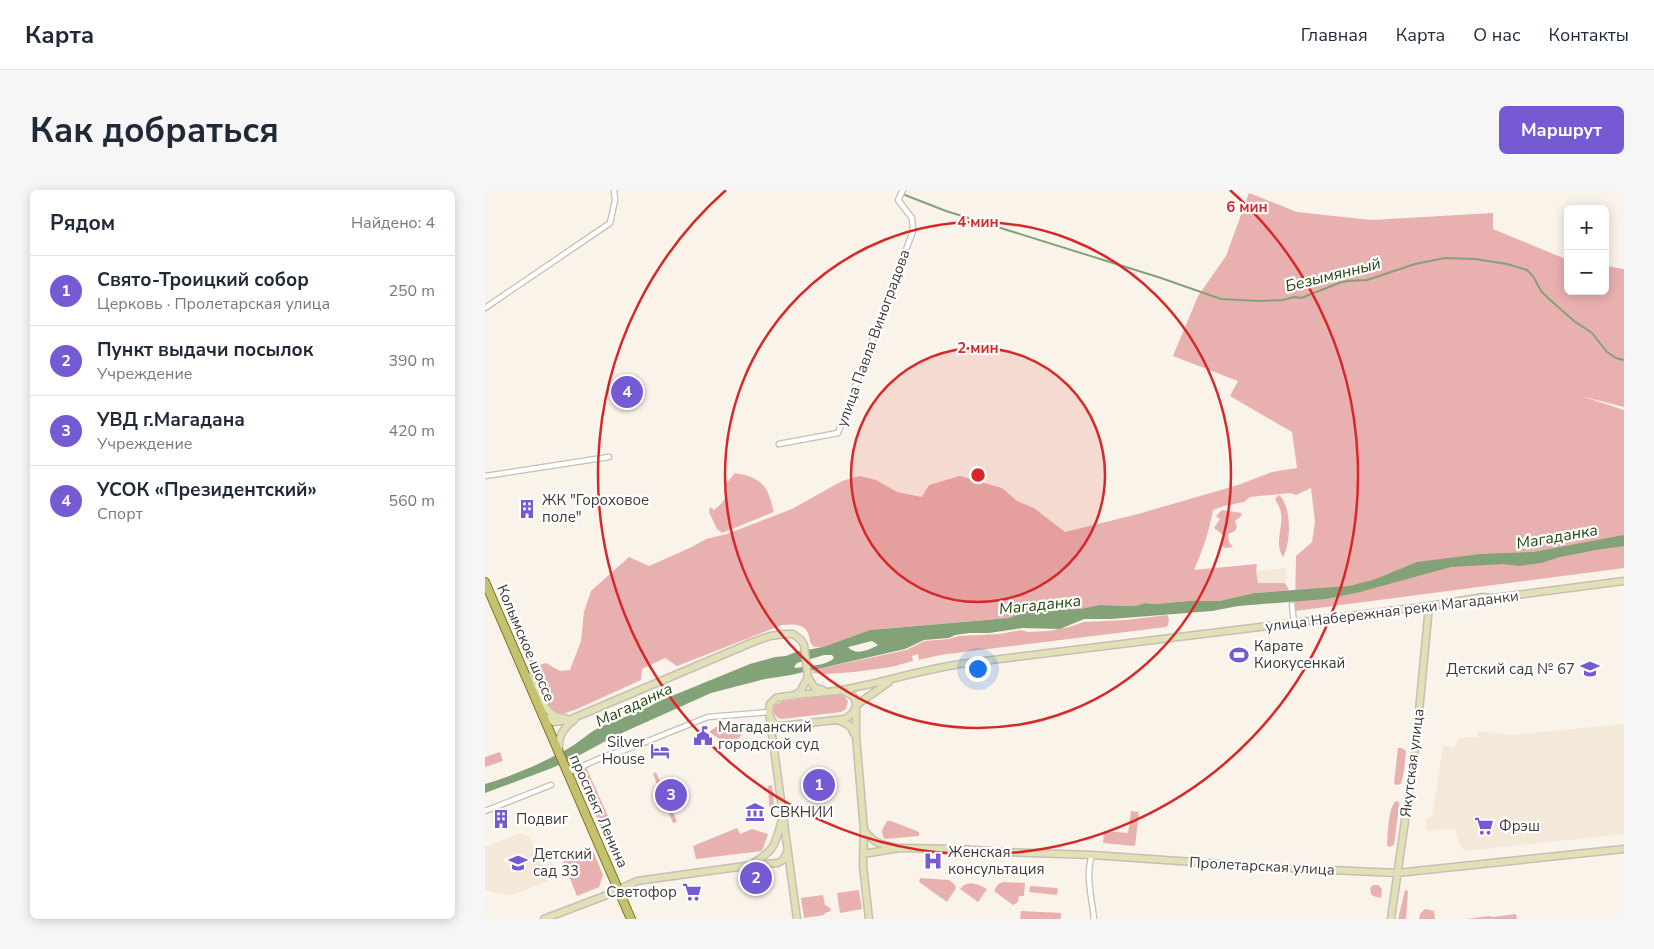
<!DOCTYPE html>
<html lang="ru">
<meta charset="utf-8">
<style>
body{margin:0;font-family:"Nunito Sans",sans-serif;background:#f6f6f7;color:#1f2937}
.controls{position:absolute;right:15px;top:15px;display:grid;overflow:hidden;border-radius:8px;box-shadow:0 2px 12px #0003}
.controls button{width:45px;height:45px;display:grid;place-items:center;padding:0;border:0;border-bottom:1px solid #e0e1e3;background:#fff;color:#1f2937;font:25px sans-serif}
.you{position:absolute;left:492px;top:478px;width:18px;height:18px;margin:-12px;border:4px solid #fff;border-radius:50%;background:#1a73e8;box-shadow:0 0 0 8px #1a73e833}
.badge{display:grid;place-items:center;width:32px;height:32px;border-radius:50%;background:#765ad4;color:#fff;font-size:16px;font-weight:700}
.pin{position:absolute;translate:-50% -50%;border:2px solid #fff;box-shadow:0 1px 5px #0006}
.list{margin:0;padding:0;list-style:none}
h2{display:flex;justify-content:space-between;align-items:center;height:65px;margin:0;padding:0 20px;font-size:21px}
h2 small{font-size:16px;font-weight:400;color:#747a83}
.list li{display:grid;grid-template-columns:32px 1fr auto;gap:15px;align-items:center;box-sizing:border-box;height:70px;padding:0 20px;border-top:1px solid #e0e1e3}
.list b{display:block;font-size:19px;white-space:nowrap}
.list p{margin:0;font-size:16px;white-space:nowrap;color:#747a83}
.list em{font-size:16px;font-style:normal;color:#747a83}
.map{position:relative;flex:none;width:1139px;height:729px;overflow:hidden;border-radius:8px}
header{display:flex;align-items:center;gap:30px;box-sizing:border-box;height:70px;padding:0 25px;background:#fff;border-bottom:1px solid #e0e1e3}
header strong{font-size:24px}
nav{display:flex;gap:28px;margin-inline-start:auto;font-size:18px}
.intro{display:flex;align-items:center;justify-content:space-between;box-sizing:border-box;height:120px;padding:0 30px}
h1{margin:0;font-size:35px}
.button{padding:12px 22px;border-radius:8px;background:#765ad4;color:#fff;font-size:18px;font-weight:700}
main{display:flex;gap:30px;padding:0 30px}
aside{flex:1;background:#fff;border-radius:8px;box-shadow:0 2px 12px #0003}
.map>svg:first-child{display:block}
.built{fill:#f4e9d8}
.green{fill:#e9b0b0}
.water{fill:#83a277;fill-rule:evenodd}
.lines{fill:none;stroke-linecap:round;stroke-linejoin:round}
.stream{stroke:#83a277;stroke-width:2}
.street-casing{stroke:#c5bfb6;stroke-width:7}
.secondary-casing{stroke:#c5bfb6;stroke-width:9}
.primary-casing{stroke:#7c781e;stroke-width:10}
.street{stroke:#fff;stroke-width:4.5}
.secondary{stroke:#e2e0b7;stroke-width:6}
.primary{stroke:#c4c270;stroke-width:8}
.ring{fill:none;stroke:#d62828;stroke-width:2.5}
.labels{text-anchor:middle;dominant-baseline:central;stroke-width:4.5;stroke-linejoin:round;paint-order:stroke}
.street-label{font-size:15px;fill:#3f3c38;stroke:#fff}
.poi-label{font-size:15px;fill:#3f3c38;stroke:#fff;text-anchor:start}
.water-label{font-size:16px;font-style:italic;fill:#20490b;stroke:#fff}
.centre{fill:#d62828;stroke:#fff;stroke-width:2.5}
.ring-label{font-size:15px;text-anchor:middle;font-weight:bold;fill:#d62828;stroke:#fff;stroke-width:4.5;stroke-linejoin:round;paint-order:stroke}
</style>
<header>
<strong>Карта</strong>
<nav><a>Главная</a><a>Карта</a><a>О нас</a><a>Контакты</a></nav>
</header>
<div class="intro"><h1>Как добраться</h1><a class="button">Маршрут</a></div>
<main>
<aside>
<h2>Рядом<small>Найдено: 4</small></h2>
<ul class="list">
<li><span class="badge">1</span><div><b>Свято-Троицкий собор</b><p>Церковь · Пролетарская улица</p></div><em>250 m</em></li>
<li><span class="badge">2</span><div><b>Пункт выдачи посылок</b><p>Учреждение</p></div><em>390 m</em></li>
<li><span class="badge">3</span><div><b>УВД г.Магадана</b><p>Учреждение</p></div><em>420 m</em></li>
<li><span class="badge">4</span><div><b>УСОК «Президентский»</b><p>Спорт</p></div><em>560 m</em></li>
</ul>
</aside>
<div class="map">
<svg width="1139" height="729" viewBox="0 0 1139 729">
<rect width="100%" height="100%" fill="#faf3ea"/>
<path class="built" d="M801,378L802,388L800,393L773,394L771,381Z
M1139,534V644L981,661L976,658L970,639L941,641L942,629L947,627L958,556L969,557L975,547H992L993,541L1026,545Z
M35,643L45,647L49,658L59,655L73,687L25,706L0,700V657Z"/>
<path class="green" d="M764,3L812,22L886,30L1008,23V39L1083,70V101H1120V76L1139,79V217L1096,206L1139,220V378L810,421L811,366L827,352L830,332L826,298L811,305L805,303L765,307L759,312L739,316L728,320C724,341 718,360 709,380L772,374L771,381L773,393H800L804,400L769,403L734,411H703L671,414L660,413L650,416L614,415L595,419L546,420L524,428L385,440L338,457H329C325,453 325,452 324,446C321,433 308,434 297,435L192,476L180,468L157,479L156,490L92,519L75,525L66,523L36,453L34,449L36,447L38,448L47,469L54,475L61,473L75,481L85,480L96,451L99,422L106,401L144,367L164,376L207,357L221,349L242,344L307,319L357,291L375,286L391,290L412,302L437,307L444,295L475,286L517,298L532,311L549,318L580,342L653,324L753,295L787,282L812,278L807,242L745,206L753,191L688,166L713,106L741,66Z
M250,283C263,285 277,289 283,303C286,309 287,316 289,322L237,343L232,339L224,322L225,317L229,320C238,313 244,307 241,294Z
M794,305C807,316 806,354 798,367C789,353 798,339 796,324C796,319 792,313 790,309Z
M737,320L757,323L756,326L750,331L752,337L750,341L743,344L744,352L748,357L740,358L736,355L738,345L729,338L735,329L731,326Z
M682,425L684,429L683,435L681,437L455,465L434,470L433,464L427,466L428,471L406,477L369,482L341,484L328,483V480L398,465L421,460L440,451L464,449L474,446L515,444L536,440L543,442L564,441L584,437L599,432L641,430Z
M354,504L359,506L363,511L361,519L356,522L297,529C290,528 287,523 289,516L297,511Z
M260,533L261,538L248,558L224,542L235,534Z
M913,558H917L921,561L919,581L916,594L911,595L909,593Z
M15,562L18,571L0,577V567Z
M100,575L127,635L118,643L91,579Z
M171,582L192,632L188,633L168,584Z
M287,595L290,624L285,625L283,596Z
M911,611L914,612V616L909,655L904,657L902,655C903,644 903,617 911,611Z
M646,621L654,622L650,656L618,653L619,641L643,643Z
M402,631H406L434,642V646L400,649L398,647L397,640Z
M252,638L255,644L267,639L283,644L277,661L211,669L208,656Z
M107,658L118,685L114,697L92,706L78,671Z
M435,688L464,690L470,695L471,698L462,712L434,692Z
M518,692L540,693L539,706H534L533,712L528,715L509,701L513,694Z
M486,693L494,695L502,699L493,712L475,699L479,695Z
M888,695H893L897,699L896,708L888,706L886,704L885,698Z
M545,696L573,698L572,705L544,702Z
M374,700L377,719L355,723L352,703Z
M920,700L923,701L921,729H913Z
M338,705L340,715L345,718L346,721L340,723L339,725L319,728L316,708Z
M940,719L949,721L950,729H934L935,724Z
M536,721L576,723V729H535Z
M1031,724L1032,729H982L1004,726L1008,727Z"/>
<path class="water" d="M1139,345V356L1111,360L1075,367L1056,373L1034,376L1018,374L966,377L875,402L841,409L753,416L727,421L626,429H599L575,439L538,438L504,443H484L470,445L464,448L439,450L420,459L306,485L280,489L226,503L128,547L93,566L67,578L0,603V594C28,586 65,570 89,555C96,550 102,545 108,541C128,529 152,525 172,512L265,474L290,467L301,466L311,462L338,457L385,440L524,428L546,420L595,419L614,415L650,416L660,413L671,414L703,411H734L769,403L864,396L888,390L932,372L995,364L1048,362ZM387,451L393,455C384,460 371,466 363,457ZM339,465H347L349,468C341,476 322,476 311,478L309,477L312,473Z"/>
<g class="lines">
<path class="stream" d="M420,5L461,21L673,87L736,109L774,111L798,110L809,107L816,108L854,93L862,91L882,90L930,74L960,68L990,69L1022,74L1042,80L1048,86L1056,101L1063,108L1089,131L1107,143L1122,162L1131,168L1139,170"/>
<g class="street-casing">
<path id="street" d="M0,118L125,33L130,10L129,0
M294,254L353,243L428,41L427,28L413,10L418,0
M0,286L124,267
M807,415L809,433
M82,583L118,567L148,557L223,527L284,522
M0,621L66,595
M607,665C600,685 607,708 609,729"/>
</g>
<g class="secondary-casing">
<path id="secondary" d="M43,486C54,501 59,529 80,528
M323,487L329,497L338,500
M357,500L368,506L371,512V546L379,640L378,676L384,729
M58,526L69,532L84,530L268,452L285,446L299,444H308L316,450L319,455L323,487L315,502L309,505
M285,527L289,534L296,536L360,529L367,524L371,516L377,511L404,492
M355,531L365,536L370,545
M74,559C73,545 79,538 89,530
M379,640C387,651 395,655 409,657
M378,664L414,658L476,659L518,662L607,665L781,677L912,683L1139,659
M267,674C293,658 289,654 298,627
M59,729L122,705L152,691L267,675L293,673L298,670L303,661
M312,729L284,522L285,514L291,508C313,503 335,504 357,500C397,493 435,480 475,474L944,416L998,407L1009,408L1139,391
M906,729L931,553L944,416"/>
</g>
<g class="primary-casing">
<path id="primary" d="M0,392L146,729"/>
</g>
<use href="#street" class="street"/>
<use href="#secondary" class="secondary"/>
<use href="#primary" class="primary"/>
</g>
<circle cx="493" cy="285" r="127" fill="#d62828" fill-opacity=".12"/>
<g class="ring">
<circle cx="493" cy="285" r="127"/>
<circle cx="493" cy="285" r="253"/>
<path d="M745 0A380 380 0 1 1 241 0"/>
</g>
<defs>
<g id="building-bare" transform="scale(1.5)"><path d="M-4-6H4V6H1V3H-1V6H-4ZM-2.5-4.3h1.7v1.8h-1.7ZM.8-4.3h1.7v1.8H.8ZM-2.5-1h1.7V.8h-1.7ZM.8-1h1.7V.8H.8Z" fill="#765ad4" stroke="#fff" stroke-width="2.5" paint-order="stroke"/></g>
<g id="stadium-bare" transform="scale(1.5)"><path d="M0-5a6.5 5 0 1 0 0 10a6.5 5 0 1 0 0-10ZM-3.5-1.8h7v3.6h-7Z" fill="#765ad4" stroke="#fff" stroke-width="2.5" paint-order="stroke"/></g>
<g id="school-bare" transform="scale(1.5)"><path d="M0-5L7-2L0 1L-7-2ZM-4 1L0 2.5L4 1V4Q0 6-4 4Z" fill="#765ad4" stroke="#fff" stroke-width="2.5" paint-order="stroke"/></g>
<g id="civic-bare" transform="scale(1.5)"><path d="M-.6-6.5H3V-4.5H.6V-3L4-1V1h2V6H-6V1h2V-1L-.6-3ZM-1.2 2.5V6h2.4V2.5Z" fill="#765ad4" stroke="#fff" stroke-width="2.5" paint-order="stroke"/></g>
<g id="hotel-bare" transform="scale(1.5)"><path d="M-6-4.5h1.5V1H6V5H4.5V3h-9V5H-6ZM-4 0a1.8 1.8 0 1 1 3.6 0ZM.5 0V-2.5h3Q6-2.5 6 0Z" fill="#765ad4" stroke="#fff" stroke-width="2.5" paint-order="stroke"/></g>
<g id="museum-bare" transform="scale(1.5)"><path d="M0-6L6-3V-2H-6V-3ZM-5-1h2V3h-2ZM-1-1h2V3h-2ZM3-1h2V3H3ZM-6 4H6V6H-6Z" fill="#765ad4" stroke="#fff" stroke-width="2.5" paint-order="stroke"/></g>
<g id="supermarket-bare" transform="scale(1.5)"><path d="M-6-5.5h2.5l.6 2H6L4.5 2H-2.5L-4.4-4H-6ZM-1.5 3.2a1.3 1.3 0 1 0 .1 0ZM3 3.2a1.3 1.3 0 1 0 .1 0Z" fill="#765ad4" stroke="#fff" stroke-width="2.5" paint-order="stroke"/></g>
<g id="hospital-bare" transform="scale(1.5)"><path d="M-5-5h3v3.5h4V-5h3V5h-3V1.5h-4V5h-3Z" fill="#765ad4" stroke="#fff" stroke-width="2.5" paint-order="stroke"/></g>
</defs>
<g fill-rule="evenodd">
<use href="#building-bare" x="42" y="319"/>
<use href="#stadium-bare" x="754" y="465"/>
<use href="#school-bare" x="1105" y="479"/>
<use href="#civic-bare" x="218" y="546"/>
<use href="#hotel-bare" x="175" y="561"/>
<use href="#museum-bare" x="270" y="622"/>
<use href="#building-bare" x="16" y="629"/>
<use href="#supermarket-bare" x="999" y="636"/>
<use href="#hospital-bare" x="448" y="671"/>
<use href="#school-bare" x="33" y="673"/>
<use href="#supermarket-bare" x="207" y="702"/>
</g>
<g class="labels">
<g class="street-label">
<text transform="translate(388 148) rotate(-70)">улица Павла Виноградова</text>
<text transform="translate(907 421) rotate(-7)">улица Набережная реки Магаданки</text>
<text transform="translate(41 453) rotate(67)">Колымское шоссе</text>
<text transform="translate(927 573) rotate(-83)">Якутская улица</text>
<text transform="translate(114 621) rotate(66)">проспект Ленина</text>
<text transform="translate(777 676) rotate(3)">Пролетарская улица</text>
</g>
<g class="poi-label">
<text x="57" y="310">ЖК "Гороховое<tspan x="57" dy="17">поле"</tspan></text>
<text x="769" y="456">Карате<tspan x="769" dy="17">Киокусенкай</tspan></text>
<text x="1090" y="479" text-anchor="end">Детский сад № 67</text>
<text x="233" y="537">Магаданский<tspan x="233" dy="17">городской суд</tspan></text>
<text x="160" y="552" text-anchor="end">Silver<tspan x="160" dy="17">House</tspan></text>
<text x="285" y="622">СВКНИИ</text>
<text x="31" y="629">Подвиг</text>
<text x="1014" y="636">Фрэш</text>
<text x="463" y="662">Женская<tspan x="463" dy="17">консультация</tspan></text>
<text x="48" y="664">Детский<tspan x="48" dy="17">сад 33</tspan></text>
<text x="192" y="702" text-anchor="end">Светофор</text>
</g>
<g class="water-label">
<text transform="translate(848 85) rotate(-14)">Безымянный</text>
<text transform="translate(1072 347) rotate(-10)">Магаданка</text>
<text transform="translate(555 415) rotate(-6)">Магаданка</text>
<text transform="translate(149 515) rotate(-25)">Магаданка</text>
</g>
</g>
<circle cx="493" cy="285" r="8" class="centre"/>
<g class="ring-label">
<text x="762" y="22">6 мин</text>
<text x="493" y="37">4 мин</text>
<text x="493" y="163">2 мин</text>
</g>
</svg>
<div class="controls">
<button>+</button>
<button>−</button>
</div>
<div class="you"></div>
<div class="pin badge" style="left:334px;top:595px">1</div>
<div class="pin badge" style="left:271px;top:688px">2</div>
<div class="pin badge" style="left:186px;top:605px">3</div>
<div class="pin badge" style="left:142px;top:202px">4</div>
</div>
</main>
